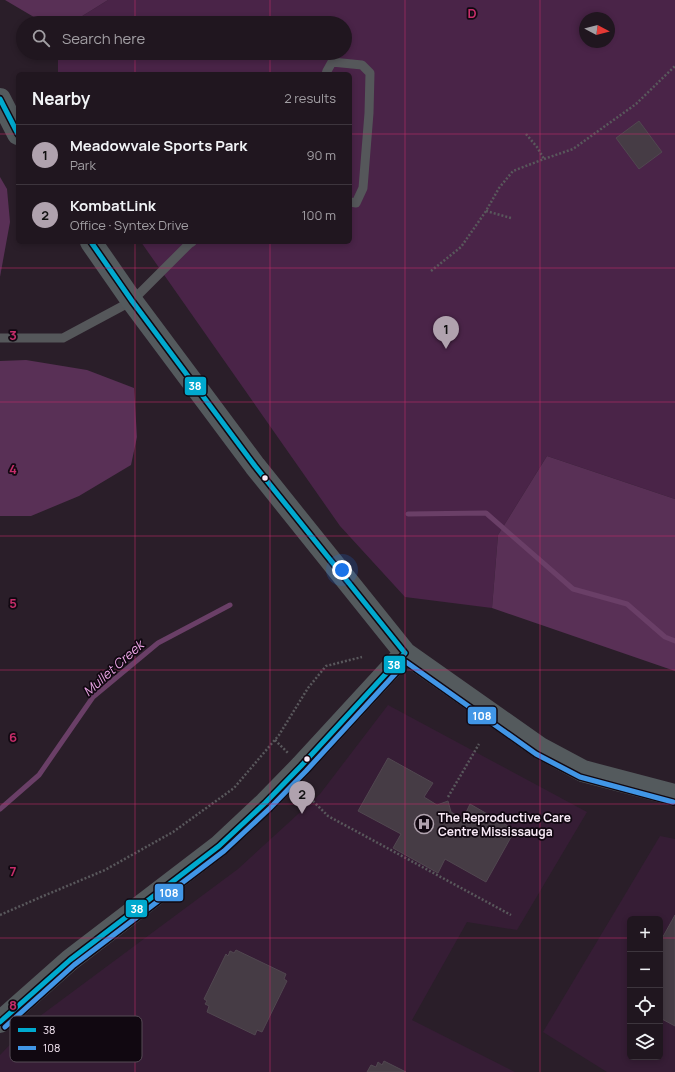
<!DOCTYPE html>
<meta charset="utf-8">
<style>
body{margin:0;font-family:Manrope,sans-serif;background:#281f28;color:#f1f3f6}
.controls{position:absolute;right:12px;bottom:12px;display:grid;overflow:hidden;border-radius:6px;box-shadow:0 2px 6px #0003}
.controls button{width:36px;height:36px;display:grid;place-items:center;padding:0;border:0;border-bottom:1px solid #3d353d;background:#20161f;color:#f1f3f6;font:20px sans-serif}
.compass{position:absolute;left:579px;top:12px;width:36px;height:36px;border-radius:50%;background:#20161f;box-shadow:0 2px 6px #0003;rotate:97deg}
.you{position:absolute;left:342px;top:570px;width:14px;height:14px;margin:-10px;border:3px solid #fff;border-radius:50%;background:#1a73e8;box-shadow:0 0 0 6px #1a73e833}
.badge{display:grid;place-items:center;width:26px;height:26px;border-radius:50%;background:#b0a2ae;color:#111;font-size:13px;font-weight:700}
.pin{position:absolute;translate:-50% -33px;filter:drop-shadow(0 1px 2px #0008)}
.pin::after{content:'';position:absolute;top:21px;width:14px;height:12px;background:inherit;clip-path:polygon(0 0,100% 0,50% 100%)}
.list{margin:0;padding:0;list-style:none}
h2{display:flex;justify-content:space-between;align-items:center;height:52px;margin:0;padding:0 16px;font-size:17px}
h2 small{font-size:13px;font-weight:400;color:#a29fa4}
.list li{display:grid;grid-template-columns:26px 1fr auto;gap:12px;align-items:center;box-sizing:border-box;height:60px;padding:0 16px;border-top:1px solid #3d353d}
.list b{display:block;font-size:15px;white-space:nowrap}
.list p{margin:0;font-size:13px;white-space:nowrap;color:#a29fa4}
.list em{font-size:13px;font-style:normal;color:#a29fa4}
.icon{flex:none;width:22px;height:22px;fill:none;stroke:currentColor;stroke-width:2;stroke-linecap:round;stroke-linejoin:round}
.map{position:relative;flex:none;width:675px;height:1072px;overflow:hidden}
.search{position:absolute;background:#20161f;box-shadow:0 2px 6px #0003;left:16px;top:16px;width:336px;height:44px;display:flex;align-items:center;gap:10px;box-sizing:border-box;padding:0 14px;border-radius:22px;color:#a29fa4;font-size:15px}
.panel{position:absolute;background:#20161f;box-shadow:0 2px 6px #0003;left:16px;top:72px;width:336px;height:172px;border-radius:6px}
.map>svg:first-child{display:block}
.built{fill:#361d35;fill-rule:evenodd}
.green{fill:#4a2448;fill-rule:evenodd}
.forest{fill:#593056}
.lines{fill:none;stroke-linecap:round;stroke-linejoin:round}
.stream{stroke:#6a3f67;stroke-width:5}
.building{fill:#463c45;stroke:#514750}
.path{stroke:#59585c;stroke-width:2.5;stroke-dasharray:2 2;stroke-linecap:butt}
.lane{stroke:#55575a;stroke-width:9}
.secondary{stroke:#545a5d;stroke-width:22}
.bus-1-casing{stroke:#110811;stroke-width:8}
.bus-2-casing{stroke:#110811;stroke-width:8}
.bus-1{stroke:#00a9ce;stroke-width:5}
.bus-2{stroke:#4196e6;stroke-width:5}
.grid{fill:none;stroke:#c72d6a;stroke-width:1;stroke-opacity:0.55}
.bus-dot{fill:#f8e9f6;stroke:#110811;stroke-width:1.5}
.labels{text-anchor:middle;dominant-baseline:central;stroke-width:3.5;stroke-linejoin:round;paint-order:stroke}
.poi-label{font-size:12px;font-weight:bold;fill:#f8e9f6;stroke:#110811;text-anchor:start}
.water-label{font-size:13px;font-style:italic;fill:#eca5e6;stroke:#110811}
.key{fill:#110811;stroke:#564c56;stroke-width:1}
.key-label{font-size:11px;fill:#f8e9f6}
.grid-label{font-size:13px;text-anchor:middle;font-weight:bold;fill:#c72d6a;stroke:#110811;stroke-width:3.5;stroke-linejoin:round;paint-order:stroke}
.line-badge{stroke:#110811;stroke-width:1.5}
.badge-label{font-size:11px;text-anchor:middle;font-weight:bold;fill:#fff}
</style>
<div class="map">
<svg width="675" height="1072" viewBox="0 0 675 1072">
<rect width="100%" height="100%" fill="#2a1e29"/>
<path class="built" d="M388,705L587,812L517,930L467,922L412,1020L515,1072H0V1055L32,1022L238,869L320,794Z
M660,836L675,839V1072H607L543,1032ZM630,919H660V1057H630Z"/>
<path class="green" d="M108,0H675V499L547,456L498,535L492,608L405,597L340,526L141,242H350V74H58V53H345V23H71ZM585,18H609V42H585Z"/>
<path class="forest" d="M5,0H108L71,23H44Z
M0,177L7,189L10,222L0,277Z
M26,360L87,370L134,388L137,437L131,465L79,496L31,516H0V361Z
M547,456L675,499V671L492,608L498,535Z"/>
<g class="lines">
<path class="stream" d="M408,514L486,513L573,589L627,604L665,637L675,641
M0,809L39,775L93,697L158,643L230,605"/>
</g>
<path class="building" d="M639,121L662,152L639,169L616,138Z
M388,758L433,783L424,797L437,805L448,801L451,812L463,819L470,804L515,830L486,882L445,859L438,873L393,848L401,834L358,811Z
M675,915V1026L660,1018V942Z
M236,950L286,974L284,979L287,981L262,1032L257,1030L255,1035L207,1012L209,1006L205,1004L207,1001L204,999L226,954L228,956L230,951L234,953Z
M384,1061L406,1072H367L371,1065L376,1067L378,1062L382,1065Z"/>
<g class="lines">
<path class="path" d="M526,134L537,147L544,159
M486,211L511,218
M431,271L461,247L486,211L499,188L513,171L544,159L573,149L636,104L675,66
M275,740L288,753
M448,797L479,744
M313,801L328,816L511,915
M0,915L41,897L105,870L173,832L234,788L279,735L308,688L326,666L362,657"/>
<path class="lane" d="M326,74L327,71L332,62L362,65L370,73L369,113L363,188L356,203L350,202
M0,338H63L132,301L189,244L192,242"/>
<path class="secondary" d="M0,99L18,134
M91,242L132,301L255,466L405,653L540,748L583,771L675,795
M0,1022L70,960L219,846L265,803L301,766L405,653"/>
<g class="bus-1-casing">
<path id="bus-1" d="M0,99L18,134
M0,1022L70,960L219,846L265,803L301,766L405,653L255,466L132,301L91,242"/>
</g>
<g class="bus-2-casing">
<path id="bus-2" d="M5,1027L74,965L224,851L270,808L306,771L406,662L536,754L580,777L673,802"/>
</g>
<use href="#bus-1" class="bus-1"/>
<use href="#bus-2" class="bus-2"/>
</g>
<path class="grid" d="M135,0V23M270,0V23M405,0V1072M540,0V1072M135,53V74M270,53V74M0,134H18M350,134H675M135,242V1072M270,242V1072M0,268H675M0,402H675M0,536H675M0,670H675M0,804H675M0,938H630M660,938H675"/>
<defs>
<g id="hospital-ring" transform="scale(1)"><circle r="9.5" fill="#110811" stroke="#b0a2ae" stroke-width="1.5"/><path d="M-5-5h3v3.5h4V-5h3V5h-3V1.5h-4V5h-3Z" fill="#b0a2ae"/></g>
</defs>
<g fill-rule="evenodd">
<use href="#hospital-ring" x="424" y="824"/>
</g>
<g class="bus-dot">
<circle cx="265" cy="478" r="3.5"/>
<circle cx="307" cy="759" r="3.5"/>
</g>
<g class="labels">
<g class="poi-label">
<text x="438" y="817">The Reproductive Care<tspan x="438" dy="14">Centre Mississauga</tspan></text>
</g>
<g class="water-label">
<text transform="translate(113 668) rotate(-42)">Mullet Creek</text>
</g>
</g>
<rect x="10" y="1016" width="132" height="46" rx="6" class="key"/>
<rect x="18" y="1028" width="18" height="4" fill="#00a9ce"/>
<rect x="18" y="1046" width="18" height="4" fill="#4196e6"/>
<g class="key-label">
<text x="43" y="1034">38</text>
<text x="43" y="1052">108</text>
</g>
<g class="grid-label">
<text x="472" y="18">D</text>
<text x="13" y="340">3</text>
<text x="13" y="474">4</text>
<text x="13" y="608">5</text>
<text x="13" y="742">6</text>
<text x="13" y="876">7</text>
<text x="13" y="1010">8</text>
</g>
<g class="line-badge">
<rect x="184" y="376" width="23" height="20" rx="4" fill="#00a9ce"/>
<rect x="383" y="655" width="23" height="19" rx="4" fill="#00a9ce"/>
<rect x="467" y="706" width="30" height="19" rx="4" fill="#4196e6"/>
<rect x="154" y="883" width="30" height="19" rx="4" fill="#4196e6"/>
<rect x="125" y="899" width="23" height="19" rx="4" fill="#00a9ce"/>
</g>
<g class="badge-label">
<text x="195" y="390">38</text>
<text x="394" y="669">38</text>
<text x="482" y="720">108</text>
<text x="169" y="897">108</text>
<text x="137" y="913">38</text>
</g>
</svg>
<div class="controls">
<button>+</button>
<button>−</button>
<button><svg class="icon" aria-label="locate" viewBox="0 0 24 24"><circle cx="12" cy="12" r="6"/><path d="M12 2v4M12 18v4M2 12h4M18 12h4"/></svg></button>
<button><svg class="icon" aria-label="layers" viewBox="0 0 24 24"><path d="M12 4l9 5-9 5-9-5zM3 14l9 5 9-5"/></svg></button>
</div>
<svg class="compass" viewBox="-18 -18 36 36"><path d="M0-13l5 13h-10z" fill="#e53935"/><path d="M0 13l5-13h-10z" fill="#a29fa4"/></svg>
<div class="you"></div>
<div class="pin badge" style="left:446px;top:349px">1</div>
<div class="pin badge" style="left:302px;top:814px">2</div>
<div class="search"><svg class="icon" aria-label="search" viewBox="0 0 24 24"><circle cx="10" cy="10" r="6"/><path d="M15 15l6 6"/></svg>Search here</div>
<section class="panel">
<h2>Nearby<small>2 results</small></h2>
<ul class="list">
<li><span class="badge">1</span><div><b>Meadowvale Sports Park</b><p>Park</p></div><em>90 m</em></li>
<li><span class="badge">2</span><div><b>KombatLink</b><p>Office · Syntex Drive</p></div><em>100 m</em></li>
</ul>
</section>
</div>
